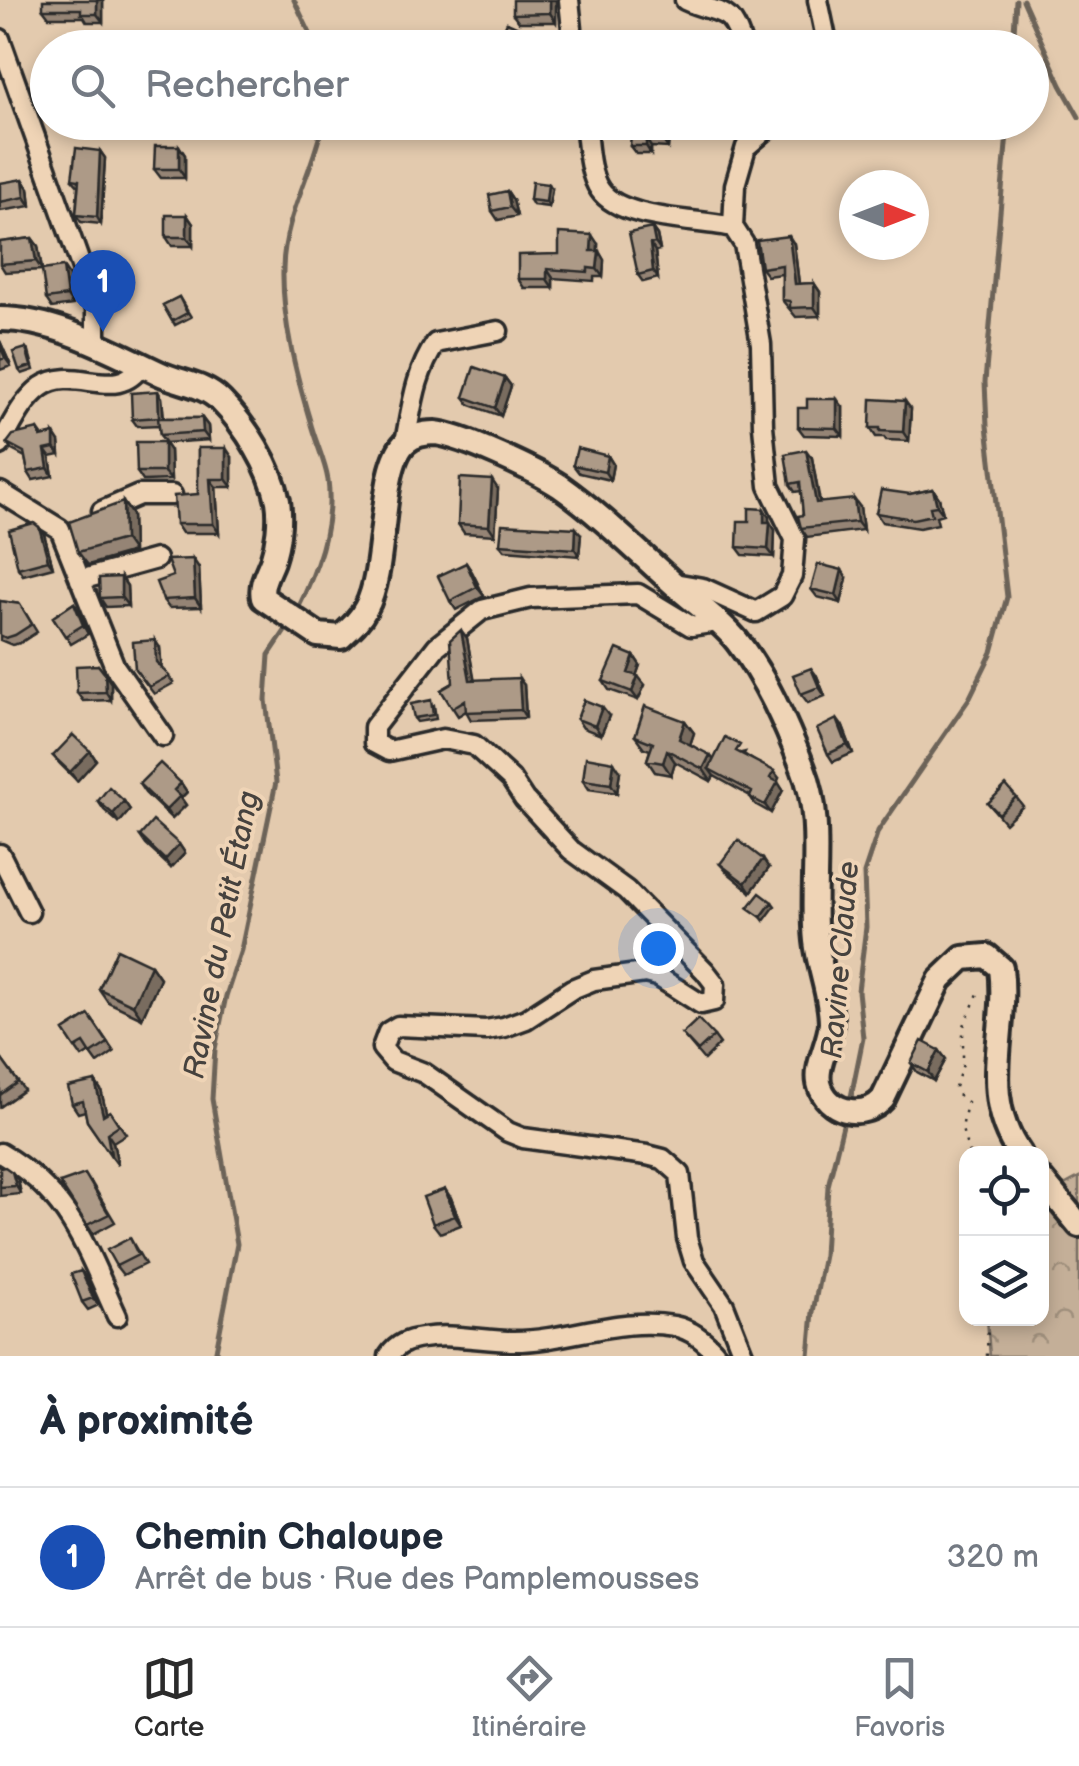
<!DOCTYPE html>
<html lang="fr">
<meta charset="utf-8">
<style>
body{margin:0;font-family:"Balsamiq Sans",sans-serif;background:#f2f2f3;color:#1f2937}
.controls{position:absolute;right:30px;bottom:30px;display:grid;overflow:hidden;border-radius:20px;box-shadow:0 5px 15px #0003}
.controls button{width:90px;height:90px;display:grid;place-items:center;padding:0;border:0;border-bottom:2px solid #e0e1e3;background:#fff;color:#1f2937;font:50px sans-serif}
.compass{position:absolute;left:839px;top:170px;width:90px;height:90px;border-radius:50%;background:#fff;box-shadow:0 5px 15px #0003;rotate:90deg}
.you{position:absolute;left:658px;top:948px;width:35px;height:35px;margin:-25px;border:8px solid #fff;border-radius:50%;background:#1a73e8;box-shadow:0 0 0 15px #1a73e833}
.badge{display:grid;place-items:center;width:65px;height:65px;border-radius:50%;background:#2b2b2b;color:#fff;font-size:32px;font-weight:700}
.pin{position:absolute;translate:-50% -82px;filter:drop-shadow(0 2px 5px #0008)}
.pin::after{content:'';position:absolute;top:52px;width:35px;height:30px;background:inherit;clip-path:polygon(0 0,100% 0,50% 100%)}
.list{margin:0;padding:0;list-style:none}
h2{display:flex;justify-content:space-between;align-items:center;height:130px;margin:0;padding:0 40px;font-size:42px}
h2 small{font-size:32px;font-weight:400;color:#747a83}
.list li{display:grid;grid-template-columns:65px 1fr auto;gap:30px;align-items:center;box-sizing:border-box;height:140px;padding:0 40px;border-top:2px solid #e0e1e3}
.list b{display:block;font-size:38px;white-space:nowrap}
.list p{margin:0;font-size:32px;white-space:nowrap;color:#747a83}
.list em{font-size:32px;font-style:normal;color:#747a83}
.icon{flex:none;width:55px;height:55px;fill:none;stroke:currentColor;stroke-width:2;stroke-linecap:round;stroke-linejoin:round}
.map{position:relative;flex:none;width:1079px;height:1356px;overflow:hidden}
.search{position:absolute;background:#fff;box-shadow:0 5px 15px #0003;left:30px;right:30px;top:30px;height:110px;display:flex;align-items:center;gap:25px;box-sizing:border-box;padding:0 35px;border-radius:55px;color:#747a83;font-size:38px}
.sheet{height:270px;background:#fff}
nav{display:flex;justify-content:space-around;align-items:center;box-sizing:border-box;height:140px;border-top:2px solid #e0e1e3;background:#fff;font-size:28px;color:#747a83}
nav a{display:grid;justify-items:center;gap:5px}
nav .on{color:#2b2b2b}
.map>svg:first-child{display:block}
.forest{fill:url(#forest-crowns);stroke:#786d62;stroke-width:2.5}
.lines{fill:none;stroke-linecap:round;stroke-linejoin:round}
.stream{stroke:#6c6359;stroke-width:5}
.minor-casing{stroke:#2b2b2b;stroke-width:25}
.major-casing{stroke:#2b2b2b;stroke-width:30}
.path{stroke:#2b2b2b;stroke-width:2.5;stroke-dasharray:2.5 8;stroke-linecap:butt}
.minor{stroke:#efd4b6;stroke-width:18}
.major{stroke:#efd4b6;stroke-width:22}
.wall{fill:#958474;stroke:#2b2b2b;stroke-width:2.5}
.shaded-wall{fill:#796c5e;stroke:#2b2b2b;stroke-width:2.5}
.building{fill:#ad9a87;stroke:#2b2b2b;stroke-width:2.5}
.labels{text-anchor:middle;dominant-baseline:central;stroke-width:8;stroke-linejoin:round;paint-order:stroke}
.water-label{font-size:30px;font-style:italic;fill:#46423e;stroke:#efd4b6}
</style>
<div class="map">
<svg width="1079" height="1356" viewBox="0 0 1079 1356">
<defs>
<pattern id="forest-crowns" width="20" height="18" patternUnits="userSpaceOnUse" patternTransform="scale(2.5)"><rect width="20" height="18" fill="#c4af98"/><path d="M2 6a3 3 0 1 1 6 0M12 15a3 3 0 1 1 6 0" fill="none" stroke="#9f8f7c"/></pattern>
</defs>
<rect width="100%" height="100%" fill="#e3caae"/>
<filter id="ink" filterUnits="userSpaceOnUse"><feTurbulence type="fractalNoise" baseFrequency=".01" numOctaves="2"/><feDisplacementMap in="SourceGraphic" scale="20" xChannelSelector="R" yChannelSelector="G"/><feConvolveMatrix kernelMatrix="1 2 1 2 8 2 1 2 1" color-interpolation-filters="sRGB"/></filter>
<g filter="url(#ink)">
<path class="forest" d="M1079,1177V1356H990L987,1319L1042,1318V1211L1055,1190Z"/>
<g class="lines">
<path class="stream" d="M294,0L317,48
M1023,0L1061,85L1079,117
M1013,48L1016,0
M296,613C316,572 334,527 328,480C325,461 315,441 310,421C296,374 282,320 283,270C283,219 313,172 323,122
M850,1102L863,1038L858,991L866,927L864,873L878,831L969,699L992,652L1007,597L987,426L985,382L1008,122
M215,1356L237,1244L212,1099L215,1049L226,996L241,950L276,782L266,700L269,655L291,622
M809,1356L813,1312L824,1255L828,1186L845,1117"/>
<g class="minor-casing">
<path id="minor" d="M569,0L574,48
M685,0C719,16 731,3 743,48
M818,0L828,48
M0,39L96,308V344
M585,122C588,143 588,173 600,190C621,221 699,219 733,227
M405,442C412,407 415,373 436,343L498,331
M0,445C12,425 22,401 41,387C76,363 117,405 142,364
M0,492L60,529L115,667L163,736
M102,511L139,495H172
M80,580L156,559
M674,583L703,588L756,612L782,596L792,576L795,539L769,486L763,426L761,344L744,244L733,227L735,185L746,147L775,122
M717,622L691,626L638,594L531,598L482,610L437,646L374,727V743L389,751L443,739L474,745L511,779L524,799L571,850L626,890L705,971L715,984L714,1001L701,1004L657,976L645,973L594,980L572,989L526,1019L504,1027L486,1030L398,1026L388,1032L382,1048L393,1061L424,1073L508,1132L523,1138L647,1155L663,1159L680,1174L687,1238L694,1261L724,1305L744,1356
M0,854L29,912
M0,1153C70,1194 85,1246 117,1316
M389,1356C397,1344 408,1340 422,1338C453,1333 483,1341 514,1341C568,1341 620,1316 674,1326C693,1330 706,1341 718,1356"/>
</g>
<g class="major-casing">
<path id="major" d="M0,319C55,319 110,350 159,373C180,383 204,384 221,401C246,426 271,467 278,501C281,520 278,543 272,561C267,574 260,584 263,598L318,635L341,637C351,628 360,620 366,608C388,569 378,466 406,442C414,435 425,433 435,433C461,435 537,471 560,486C601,515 638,552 675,585C695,603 720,620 737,641C766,678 786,724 803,768C825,822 810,885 816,941C819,969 831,996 831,1023C830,1044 812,1070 821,1089C832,1115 866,1118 883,1099L940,980L963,958L987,956L1001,968C1009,1032 977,1093 1020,1154
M1042,1180L1079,1225"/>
</g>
<path class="path" d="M969,1154L962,1129L967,1102L960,1098L955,1087L963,1064V1028L980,989
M987,1356L988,1318"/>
<use href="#minor" class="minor"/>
<use href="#major" class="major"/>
</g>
<path class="wall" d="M103,0V22H87L84,17H49L43,9Z
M556,0V22H519L513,14Z
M670,122L668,148L651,147V154H636L630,146Z
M179,146L185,155V178H161L154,169Z
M100,151L105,158L101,224L81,222L76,215L78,186L72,179Z
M0,183L29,188L31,206L0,211Z
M552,189L549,207L533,205L530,200Z
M507,191L513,200L517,216L498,220L492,211Z
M187,215L193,224V246H172L166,237Z
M652,228L657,235L660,250L655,251L658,278L643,282L638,275Z
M32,238L38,246L42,270L5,272L0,264V242Z
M598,244V251L604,260L603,277H594V281L553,278V288H524L518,279L559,254Z
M794,244L799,284L814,283L820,292V316L796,317L782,300V274L767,276L761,268Z
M69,276L73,305L52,308L46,299Z
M179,297L191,317L175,325L163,305Z
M0,341L11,366L0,370Z
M26,348L29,352L34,370L22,374L19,370Z
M505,378L511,386L501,416L470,405L464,397Z
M162,398L164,418H202L208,426L209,440L166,443L160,435L159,425L137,426L132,419Z
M843,407V436L804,435L798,427L807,408Z
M911,409L909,441L886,440L884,437H876L870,428Z
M38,429L43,436L59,442L60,455L50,457L53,476L33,480L28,472L25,457L12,450L7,443Z
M198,448L232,457V487H216L219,533H182L176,524L198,494Z
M170,451L171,480L143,481L137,472Z
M608,456L613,464L610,480L579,473L573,465Z
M812,458L820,502L860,507L863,530L807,537L801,528L803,515L801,491L795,492L790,484Z
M498,489L495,535L464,533L458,524Z
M933,489L939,498L943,514L936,516L938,524L919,528L882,522L876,513L910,494Z
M123,502L132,515L133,552L88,565L78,552Z
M769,517V522L775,530L774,557L743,555L737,547L749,521Z
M39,527L44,534L53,567L23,575L18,568Z
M581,534L579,556L505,550L500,544Z
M466,563L472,572L484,596L456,610L450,601Z
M199,568L201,607L169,608L163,600Z
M121,577L127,586L128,606L106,607L100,598Z
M847,578L841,603L817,597L811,589Z
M0,601L20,604L37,632L20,643L12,645L0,640Z
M74,603L79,611L88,634L71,644L53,617Z
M467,638L474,680L524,685L526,718L471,720L466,711L458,716L441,690L453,683Z
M160,648L161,668L174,683L154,694L135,669Z
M634,656L640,665L636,676L645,685L638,700L609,690L603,681Z
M98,665L111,683V700L83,701L77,693Z
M817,676L825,696L808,703L801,694Z
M434,705L436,719L417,722L414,718Z
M609,716L601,735L583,728L577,719Z
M685,721L694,733L690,744L713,760L745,752L744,754L779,778L777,782L783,790L771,813L755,804L750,796L714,776L711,781L675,762L671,775L655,772L647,760L650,750L644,748L635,736Z
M843,727L853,753L833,762L828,754Z
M90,751L96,760L77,781L60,764L53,756Z
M620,771L617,793L589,789L583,780Z
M181,783L187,792L181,798L186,805L172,819L145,793L139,784Z
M1016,797L1023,806L1005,823L988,803Z
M98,801H124L130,810L119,823L104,810Z
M140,836L179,844L185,853L171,868L146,845Z
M720,864L769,868L751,892L727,872Z
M151,965L160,978L142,1018L108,1002L99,989Z
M89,1015L114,1052L98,1063L90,1052L82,1057L64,1031Z
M682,1034L714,1036L720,1044L704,1060Z
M939,1050L946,1059L934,1081L917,1072L911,1063Z
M0,1057L24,1090L0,1107Z
M95,1081L101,1090L106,1113L110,1111L126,1134L113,1142L118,1165L87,1121L85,1111L78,1113L72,1104Z
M0,1167L12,1172L18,1180L21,1194L0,1196Z
M91,1182L115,1222L93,1234L60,1183Z
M451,1198L461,1225L440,1233L433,1224Z
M130,1238L145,1264L123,1275L116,1266Z
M81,1271L87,1279L99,1305L88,1310L82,1302Z"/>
<path class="shaded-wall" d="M97,0H103V22L97,14Z
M550,0H556V22L550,13Z
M539,36L545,45L544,48H534Z
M664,122H670L668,148L663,141Z
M646,139L651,147V154L646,146Z
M179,146L185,155V178L179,169Z
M100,151L105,158L101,224L97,217Z
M23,179L29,188L31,206L25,197Z
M548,184L552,189L549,207L546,202Z
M507,191L513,200L517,216L510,207Z
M187,215L193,224V246L187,237Z
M652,228L657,235L660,250L655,243Z
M592,235L598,244L597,259L591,251Z
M789,236L794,244L800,292L795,284Z
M32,238L38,246L42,270L36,261Z
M650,244L655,251L658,278L653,271Z
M599,251L604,260L603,277L597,269Z
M63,267L69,276L73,305L67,296Z
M547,269L553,278V288L547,279Z
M814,283L820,292V316L814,307Z
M0,341L11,366L5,358L0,345Z
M505,378L511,386L501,416L495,408Z
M158,391L162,398L164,424L159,417Z
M837,399L843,407V436L837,428Z
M905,401L911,409L909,441L903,432Z
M202,418L208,426L209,440L203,432Z
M54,434L59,442L60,455L54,448Z
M164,442L170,451L171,480L164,472Z
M226,448L232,457V487L226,479Z
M45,450L50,457L53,476L48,468Z
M806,450L812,458L821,511L816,503Z
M608,456L613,464L610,480L605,472Z
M210,479L216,487L219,533L213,524Z
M492,480L498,489L495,535L489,526Z
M933,489L939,498L943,514L937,506Z
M854,499L860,507L863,530L857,522Z
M123,502L132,515L133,552L124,539Z
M764,509L769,517V530L764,522Z
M770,522L775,530L774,557L768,549Z
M39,527L44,534L53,567L48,560Z
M576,528L581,534L579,556L575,549Z
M193,559L199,568L201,607L195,598Z
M466,563L472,572L484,596L477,587Z
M842,570L847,578L841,603L836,595Z
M121,577L127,586L128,606L121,597Z
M74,603L79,611L88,634L83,625Z
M461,630L467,638L476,688L470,680Z
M155,640L160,648L162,670L156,662Z
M634,656L640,665L634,682L628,673Z
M811,668L817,676L825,696L819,687Z
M105,674L111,683V700L106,692Z
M638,676L645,685L638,700L632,692Z
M519,678L524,685L526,718L521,710Z
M602,707L609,716L601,735L595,726Z
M837,719L843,727L853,753L847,745Z
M685,721L694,733L688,751L679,739Z
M667,750L675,762L671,775L663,763Z
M90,751L96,760L77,781L70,772Z
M710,755L719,767L709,769L714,776L711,781L703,769Z
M614,762L620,771L617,793L611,784Z
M774,771L779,778L776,785L778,782L783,790L771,813L765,805L770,778Z
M181,783L187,792L181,798L186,805L172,819L166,810L174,790Z
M124,801L130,810L119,823L113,814Z
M179,844L185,853L171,868L165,860Z
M763,859L769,868L751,892L745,883Z
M772,902L775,906L764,921L761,917Z
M151,965L160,978L142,1018L133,1005Z
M939,1050L946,1059L934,1081L928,1072Z
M95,1081L101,1090L109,1124L103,1115Z
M107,1133L113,1142L118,1165L111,1156Z
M12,1172L18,1180L21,1194L16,1186Z
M445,1189L451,1198L461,1225L455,1216Z
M81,1271L87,1279L99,1305L93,1298Z"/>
<path class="building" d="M43,0H97V14H81V9H43Z
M513,0H550V13L513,14Z
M507,22L539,36L534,48H502L497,45Z
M632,122H664L663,141L646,139V146H630Z
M155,146H179V169H154Z
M76,148L100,151L97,217L76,215L79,180L72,179Z
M23,179L25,197L0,202V183Z
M532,182L548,184L546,202L530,200Z
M507,191L510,207L492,211L489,195Z
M166,215H187V237H166Z
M652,228L655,243L650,244L653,271L638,275L629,233Z
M559,233L592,235L591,251H599L597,269L588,268V272L547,269V279H518V255L559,254Z
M789,236L795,284L814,283V307L790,308V301L782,300V265L761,268L757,240Z
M32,238L36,261L0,264V242Z
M63,267L67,296L46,299L42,270Z
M179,297L187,313L172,321L163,305Z
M0,345L5,358L0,360Z
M26,348L31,366L19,370L13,352Z
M474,367L505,378L495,408L464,397Z
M158,391L159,417L132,419L131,393Z
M807,399H837V428L798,427V408H807Z
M871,399L905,401L903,432L880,431V428H870Z
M158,418H202L203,432L160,435Z
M38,429L41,437L54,434V448L45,450L48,468L28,472L24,452L7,443L13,435Z
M136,442H164V472H137Z
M198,448H226V479H210L213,524H176L174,496L198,494Z
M577,448L608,456L605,472L573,465Z
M806,450L816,503L854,499L857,522L801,528L798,516L803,515L800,482L790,484L785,454Z
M460,478L492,480L489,526L458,524Z
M933,489L937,506L930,507L932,515L913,519L876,513L881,490L910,494Z
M123,502L124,539L78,552L69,522Z
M749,508L764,509V522H770L768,549L737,547L738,521H749Z
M34,523L39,527L48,560L18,568L9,530Z
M502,524L576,528L575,549L500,544Z
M193,559L195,598L163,600L156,582L173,576L167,560Z
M466,563L477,587L450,601L438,576Z
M818,564L842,570L836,595L811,589Z
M121,577V597L100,598L99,578Z
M0,601L20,604L32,624L15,635L6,638L0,635Z
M74,603L83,625L65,636L53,617Z
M461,630L470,680L519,678L521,710L466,712L465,700L452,708L441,690L453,683L450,640Z
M155,640L156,662L169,676L149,687L135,669L133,642Z
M617,649L634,656L628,673L638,676L632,692L603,681Z
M98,665L105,674L106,692L77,693L76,666Z
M811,668L819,687L801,694L793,675Z
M431,700L433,715L414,718L411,704Z
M584,700L602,707L595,726L577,719Z
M645,706L685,721L679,739L710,755L703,769L667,750L663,763L647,760L653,743L635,736Z
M837,719L847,745L828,754L817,729Z
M73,735L90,751L70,772L53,756Z
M725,737L740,745L736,751L774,771L770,778L778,782L765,805L750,797L752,792L709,769Z
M586,757L614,762L611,784L583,780Z
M160,763L181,783L174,790L180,796L166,810L139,784Z
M1006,785L1016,797L999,814L988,803Z
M109,787L124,801L113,814L98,801Z
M153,821L179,844L165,860L140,836Z
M738,840L763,859L745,883L720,864Z
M760,893L772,902L761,917L748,908Z
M117,949L151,965L133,1005L99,989Z
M89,1015L108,1043L91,1054L84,1043L75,1048L64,1031Z
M698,1019L714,1036L698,1051L682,1034Z
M922,1041L939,1050L928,1072L911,1063Z
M0,1057L18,1082L0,1095Z
M95,1081L103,1115L110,1111L119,1125L107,1133L111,1156L87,1121L83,1101L72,1104L68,1087Z
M5,1167L12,1172L16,1186L0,1187V1168Z
M85,1174L109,1214L87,1225L60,1183Z
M445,1189L455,1216L433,1224L423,1197Z
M130,1238L138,1255L116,1266L107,1250Z
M81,1271L93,1298L82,1302L71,1274Z"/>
</g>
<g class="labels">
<g class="water-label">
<text transform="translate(222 935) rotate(-79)">Ravine du Petit Étang</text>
<text transform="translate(841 960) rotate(-85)">Ravine Claude</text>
</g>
</g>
</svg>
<div class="controls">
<button><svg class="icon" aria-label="locate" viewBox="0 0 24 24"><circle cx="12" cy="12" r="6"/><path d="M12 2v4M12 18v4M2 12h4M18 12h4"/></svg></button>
<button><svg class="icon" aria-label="layers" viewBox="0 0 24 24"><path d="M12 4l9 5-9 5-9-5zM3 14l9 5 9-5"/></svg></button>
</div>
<svg class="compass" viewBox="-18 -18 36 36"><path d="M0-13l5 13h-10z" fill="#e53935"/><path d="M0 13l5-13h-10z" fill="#747a83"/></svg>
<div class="you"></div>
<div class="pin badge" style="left:103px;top:332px;background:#1a4fb4">1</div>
<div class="search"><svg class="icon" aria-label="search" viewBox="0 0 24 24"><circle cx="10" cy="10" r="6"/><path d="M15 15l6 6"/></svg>Rechercher</div>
</div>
<section class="sheet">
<h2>À proximité<small></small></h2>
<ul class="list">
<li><span class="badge" style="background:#1a4fb4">1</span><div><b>Chemin Chaloupe</b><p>Arrêt de bus · Rue des Pamplemousses</p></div><em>320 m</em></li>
</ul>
</section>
<nav>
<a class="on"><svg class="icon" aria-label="map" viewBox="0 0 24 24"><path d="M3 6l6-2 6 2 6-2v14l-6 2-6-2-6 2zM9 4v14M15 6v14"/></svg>Carte</a>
<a><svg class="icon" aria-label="directions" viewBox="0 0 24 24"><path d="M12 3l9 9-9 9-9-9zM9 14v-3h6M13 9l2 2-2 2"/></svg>Itinéraire</a>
<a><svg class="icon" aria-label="saved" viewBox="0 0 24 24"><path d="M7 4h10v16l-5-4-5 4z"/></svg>Favoris</a>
</nav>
